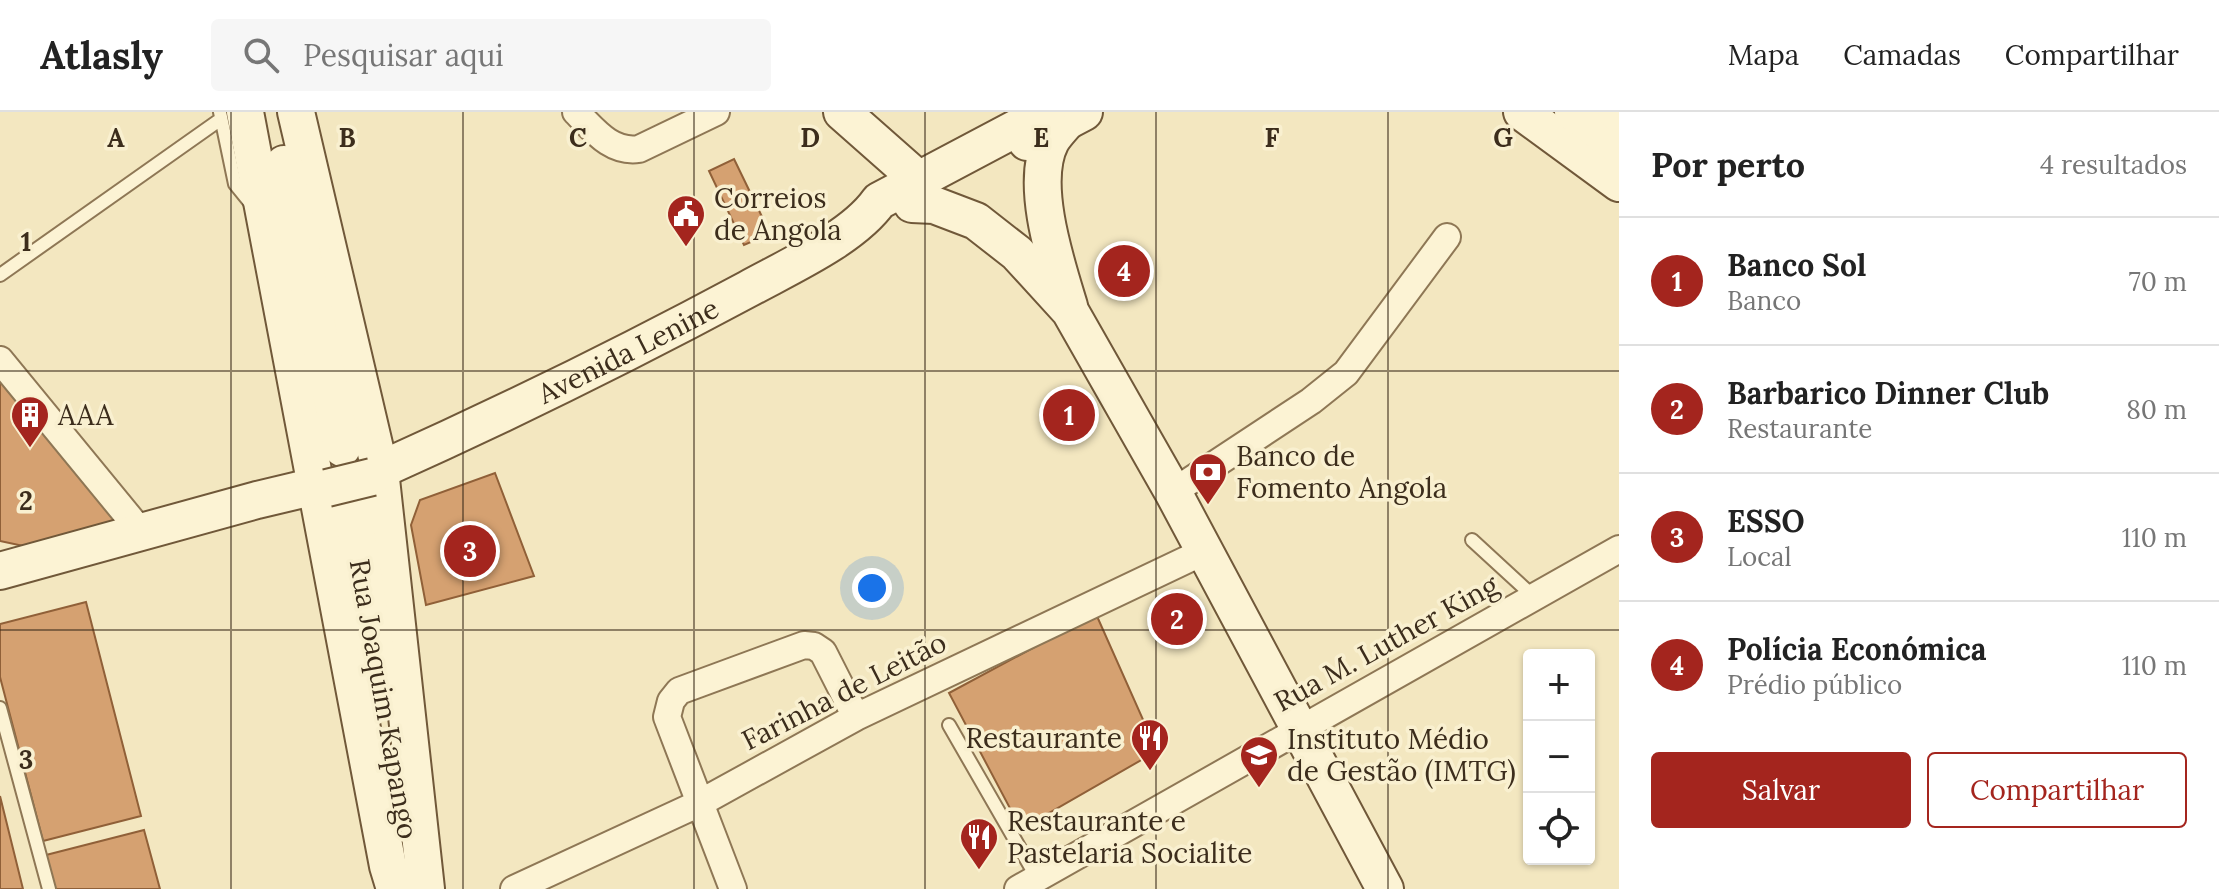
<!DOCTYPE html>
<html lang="pt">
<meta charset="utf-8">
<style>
body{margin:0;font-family:Lora,serif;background:#f6f6f6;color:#222}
.controls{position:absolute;right:24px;bottom:24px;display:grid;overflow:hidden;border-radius:8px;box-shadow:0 2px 6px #0004}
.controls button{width:72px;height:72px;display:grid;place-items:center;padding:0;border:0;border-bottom:2px solid #e0e0e0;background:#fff;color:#222;font:40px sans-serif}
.you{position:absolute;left:872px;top:476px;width:28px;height:28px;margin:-20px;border:6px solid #fff;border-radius:50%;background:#1a73e8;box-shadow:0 0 0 12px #1a73e833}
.badge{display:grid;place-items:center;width:52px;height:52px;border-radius:50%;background:#a4251e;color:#fff;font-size:26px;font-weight:700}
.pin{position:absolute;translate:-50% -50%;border:4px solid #fff;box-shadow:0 2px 8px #0006}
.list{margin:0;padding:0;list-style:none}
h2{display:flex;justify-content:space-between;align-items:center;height:104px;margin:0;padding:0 32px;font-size:34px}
h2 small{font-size:26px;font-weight:400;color:#767676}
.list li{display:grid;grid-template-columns:52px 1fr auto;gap:24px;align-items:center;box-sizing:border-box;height:128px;padding:0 32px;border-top:2px solid #e0e0e0}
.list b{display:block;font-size:30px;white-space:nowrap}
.list p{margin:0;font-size:26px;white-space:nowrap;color:#767676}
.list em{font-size:26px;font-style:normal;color:#767676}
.actions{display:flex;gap:16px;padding:24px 32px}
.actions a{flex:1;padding:18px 0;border:2px solid #a4251e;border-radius:8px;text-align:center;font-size:28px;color:#a4251e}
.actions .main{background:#a4251e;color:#fff}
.icon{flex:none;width:44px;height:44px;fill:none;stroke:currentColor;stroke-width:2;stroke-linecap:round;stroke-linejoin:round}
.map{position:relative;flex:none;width:1619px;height:777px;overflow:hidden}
header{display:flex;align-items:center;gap:48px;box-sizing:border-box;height:112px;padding:0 40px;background:#fff;border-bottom:2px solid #e0e0e0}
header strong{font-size:38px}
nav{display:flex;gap:44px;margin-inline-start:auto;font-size:28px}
.search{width:560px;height:72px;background:#f6f6f6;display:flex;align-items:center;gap:20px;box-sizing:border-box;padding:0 28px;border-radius:8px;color:#767676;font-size:30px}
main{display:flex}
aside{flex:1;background:#fff}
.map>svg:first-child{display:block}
.building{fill:#d5a171;stroke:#906038;stroke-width:2}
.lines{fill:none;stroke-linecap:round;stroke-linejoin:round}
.lane-casing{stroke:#8e7755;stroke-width:16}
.street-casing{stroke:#8e7755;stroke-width:30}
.secondary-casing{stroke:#705839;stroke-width:40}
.lane{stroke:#fcf3d4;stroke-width:12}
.street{stroke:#fcf3d4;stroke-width:26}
.secondary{stroke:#fcf3d4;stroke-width:36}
.secondary-bridge-casing{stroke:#705839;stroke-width:40;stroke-linecap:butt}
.secondary-bridge{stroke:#fcf3d4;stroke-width:36}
.grid{fill:none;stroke:#3c2d1c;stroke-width:2;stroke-opacity:0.55}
.labels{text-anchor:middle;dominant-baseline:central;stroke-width:7;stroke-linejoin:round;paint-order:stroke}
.poi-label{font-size:28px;fill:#3c2d1c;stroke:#f9f0d0;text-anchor:start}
.street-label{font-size:28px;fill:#3c2d1c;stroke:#f9f0d0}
.grid-label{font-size:26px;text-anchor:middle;font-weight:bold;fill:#3c2d1c;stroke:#f9f0d0;stroke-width:7;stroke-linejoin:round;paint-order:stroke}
</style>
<header>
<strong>Atlasly</strong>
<div class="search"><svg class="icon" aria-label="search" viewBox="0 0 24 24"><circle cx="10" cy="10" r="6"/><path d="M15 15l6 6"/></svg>Pesquisar aqui</div>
<nav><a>Mapa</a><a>Camadas</a><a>Compartilhar</a></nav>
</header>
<main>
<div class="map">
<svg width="1619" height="777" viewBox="0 0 1619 777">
<rect width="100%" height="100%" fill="#f3e7c0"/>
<path class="building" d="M734,47L766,113L761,115L765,124L744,133L709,59Z
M0,266L121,408L28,435L0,429Z
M495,361L534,464L426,493L411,413L420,388Z
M86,490L141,704L43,729L0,565V512Z
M1096,502L1157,639L1021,717L949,581Z
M0,684L23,777H0Z
M144,718L160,777H55L46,743Z"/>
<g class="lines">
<g class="lane-casing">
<path id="lane" d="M220,0L235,72L252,93
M0,163L221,7
M1472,428L1534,485
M0,596L49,777
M949,613L1037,766"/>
</g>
<g class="street-casing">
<path id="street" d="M576,0C594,18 611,41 639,37L716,0
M0,248L142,421
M1173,380L1311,289L1346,261L1447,125
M514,777L700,691L856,605L1205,439
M733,777L667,605L671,589L679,579L804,533L814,534L823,540L856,605
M1018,777L1619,437"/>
</g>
<g class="secondary-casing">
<g id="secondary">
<path d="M245,0L388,754L395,777"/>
<path d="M296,0L380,358L426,777"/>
<path d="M842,0L919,68"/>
<path d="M1522,0L1619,71"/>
<path d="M1573,0L1619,34"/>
<path d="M1616,0L1619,2"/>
<path d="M1067,9C1062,15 1055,22 1051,29C1029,71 1056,151 1069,194"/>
<path d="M1027,30L1084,0"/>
<path d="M284,52L342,336"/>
<path d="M912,92L934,93L976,109L1017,141L1070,199L1173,380L1385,777"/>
<path id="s1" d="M372,365L380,358C505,302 627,242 748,177C788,155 853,126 879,89L1047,0"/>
<path d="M352,397L378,551"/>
<path d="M0,459L257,388L316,374L327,376"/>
</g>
</g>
<use href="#lane" class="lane"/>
<use href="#street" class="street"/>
<use href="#secondary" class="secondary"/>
<g class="secondary-bridge-casing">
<path id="secondary-bridge" d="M327,376L372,365"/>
</g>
<use href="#secondary-bridge" class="secondary-bridge"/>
</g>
<path class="grid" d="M231,0V777M463,0V777M694,0V777M925,0V777M1156,0V777M1388,0V777M0,259H1619M0,518H1619"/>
<defs>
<g id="civic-pin" transform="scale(2)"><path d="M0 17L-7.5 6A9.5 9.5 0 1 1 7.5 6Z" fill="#a4251e" stroke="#f9f0d0"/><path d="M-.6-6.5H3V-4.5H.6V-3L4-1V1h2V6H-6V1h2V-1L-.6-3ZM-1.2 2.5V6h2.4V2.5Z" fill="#fff"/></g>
<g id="building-pin" transform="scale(2)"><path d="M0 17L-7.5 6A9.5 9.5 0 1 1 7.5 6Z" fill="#a4251e" stroke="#f9f0d0"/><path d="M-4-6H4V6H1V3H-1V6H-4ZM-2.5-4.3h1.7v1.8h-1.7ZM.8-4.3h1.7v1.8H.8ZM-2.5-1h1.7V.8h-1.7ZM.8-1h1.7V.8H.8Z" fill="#fff"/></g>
<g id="bank-pin" transform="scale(2)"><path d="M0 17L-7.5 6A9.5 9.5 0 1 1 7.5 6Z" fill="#a4251e" stroke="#f9f0d0"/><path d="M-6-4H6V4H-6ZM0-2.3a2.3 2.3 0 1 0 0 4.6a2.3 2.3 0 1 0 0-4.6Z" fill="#fff"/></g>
<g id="restaurant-pin" transform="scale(2)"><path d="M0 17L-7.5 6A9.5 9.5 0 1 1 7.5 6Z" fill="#a4251e" stroke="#f9f0d0"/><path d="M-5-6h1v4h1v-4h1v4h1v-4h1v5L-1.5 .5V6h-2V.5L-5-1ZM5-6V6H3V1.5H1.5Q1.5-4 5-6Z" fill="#fff"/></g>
<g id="school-pin" transform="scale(2)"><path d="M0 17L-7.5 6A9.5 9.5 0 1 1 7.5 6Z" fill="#a4251e" stroke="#f9f0d0"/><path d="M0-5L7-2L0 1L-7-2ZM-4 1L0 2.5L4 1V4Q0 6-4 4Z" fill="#fff"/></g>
</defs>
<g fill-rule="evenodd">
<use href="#civic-pin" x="686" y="102"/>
<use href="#building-pin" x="30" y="303"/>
<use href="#bank-pin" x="1208" y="360"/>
<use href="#restaurant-pin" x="1150" y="626"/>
<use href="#school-pin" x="1259" y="643"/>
<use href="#restaurant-pin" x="979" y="725"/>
</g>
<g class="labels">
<g class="poi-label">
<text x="714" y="86">Correios<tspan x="714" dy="32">de Angola</tspan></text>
<text x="58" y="303">AAA</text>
<text x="1236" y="344">Banco de<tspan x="1236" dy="32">Fomento Angola</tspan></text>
<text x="1122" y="626" text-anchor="end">Restaurante</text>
<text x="1287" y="627">Instituto Médio<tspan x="1287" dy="32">de Gestão (IMTG)</tspan></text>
<text x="1007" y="709">Restaurante e<tspan x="1007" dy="32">Pastelaria Socialite</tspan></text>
</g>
<g class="street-label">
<text stroke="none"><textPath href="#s1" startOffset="286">Avenida Lenine</textPath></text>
<text transform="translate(1386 531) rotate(-29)">Rua M. Luther King</text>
<text transform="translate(844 579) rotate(-27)">Farinha de Leitão</text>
<text transform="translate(384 587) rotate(80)">Rua Joaquim Kapango</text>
</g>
</g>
<g class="grid-label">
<text x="116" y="35">A</text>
<text x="347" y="35">B</text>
<text x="578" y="35">C</text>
<text x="810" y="35">D</text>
<text x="1041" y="35">E</text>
<text x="1272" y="35">F</text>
<text x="1503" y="35">G</text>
<text x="26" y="139">1</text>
<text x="26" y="398">2</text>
<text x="26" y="657">3</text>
</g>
</svg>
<div class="controls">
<button>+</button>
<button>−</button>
<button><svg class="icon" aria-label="locate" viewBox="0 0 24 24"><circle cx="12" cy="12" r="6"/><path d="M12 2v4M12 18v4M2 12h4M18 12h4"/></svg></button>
</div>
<div class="you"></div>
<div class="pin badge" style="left:1069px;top:303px">1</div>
<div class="pin badge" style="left:1177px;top:507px">2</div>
<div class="pin badge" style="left:470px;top:439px">3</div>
<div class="pin badge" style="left:1124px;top:159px">4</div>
</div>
<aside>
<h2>Por perto<small>4 resultados</small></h2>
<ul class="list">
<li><span class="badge">1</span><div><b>Banco Sol</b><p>Banco</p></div><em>70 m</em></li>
<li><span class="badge">2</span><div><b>Barbarico Dinner Club</b><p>Restaurante</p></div><em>80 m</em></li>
<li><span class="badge">3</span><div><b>ESSO</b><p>Local</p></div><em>110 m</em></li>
<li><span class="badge">4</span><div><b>Polícia Económica</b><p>Prédio público</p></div><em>110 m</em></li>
</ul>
<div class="actions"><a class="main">Salvar</a><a>Compartilhar</a></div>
</aside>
</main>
